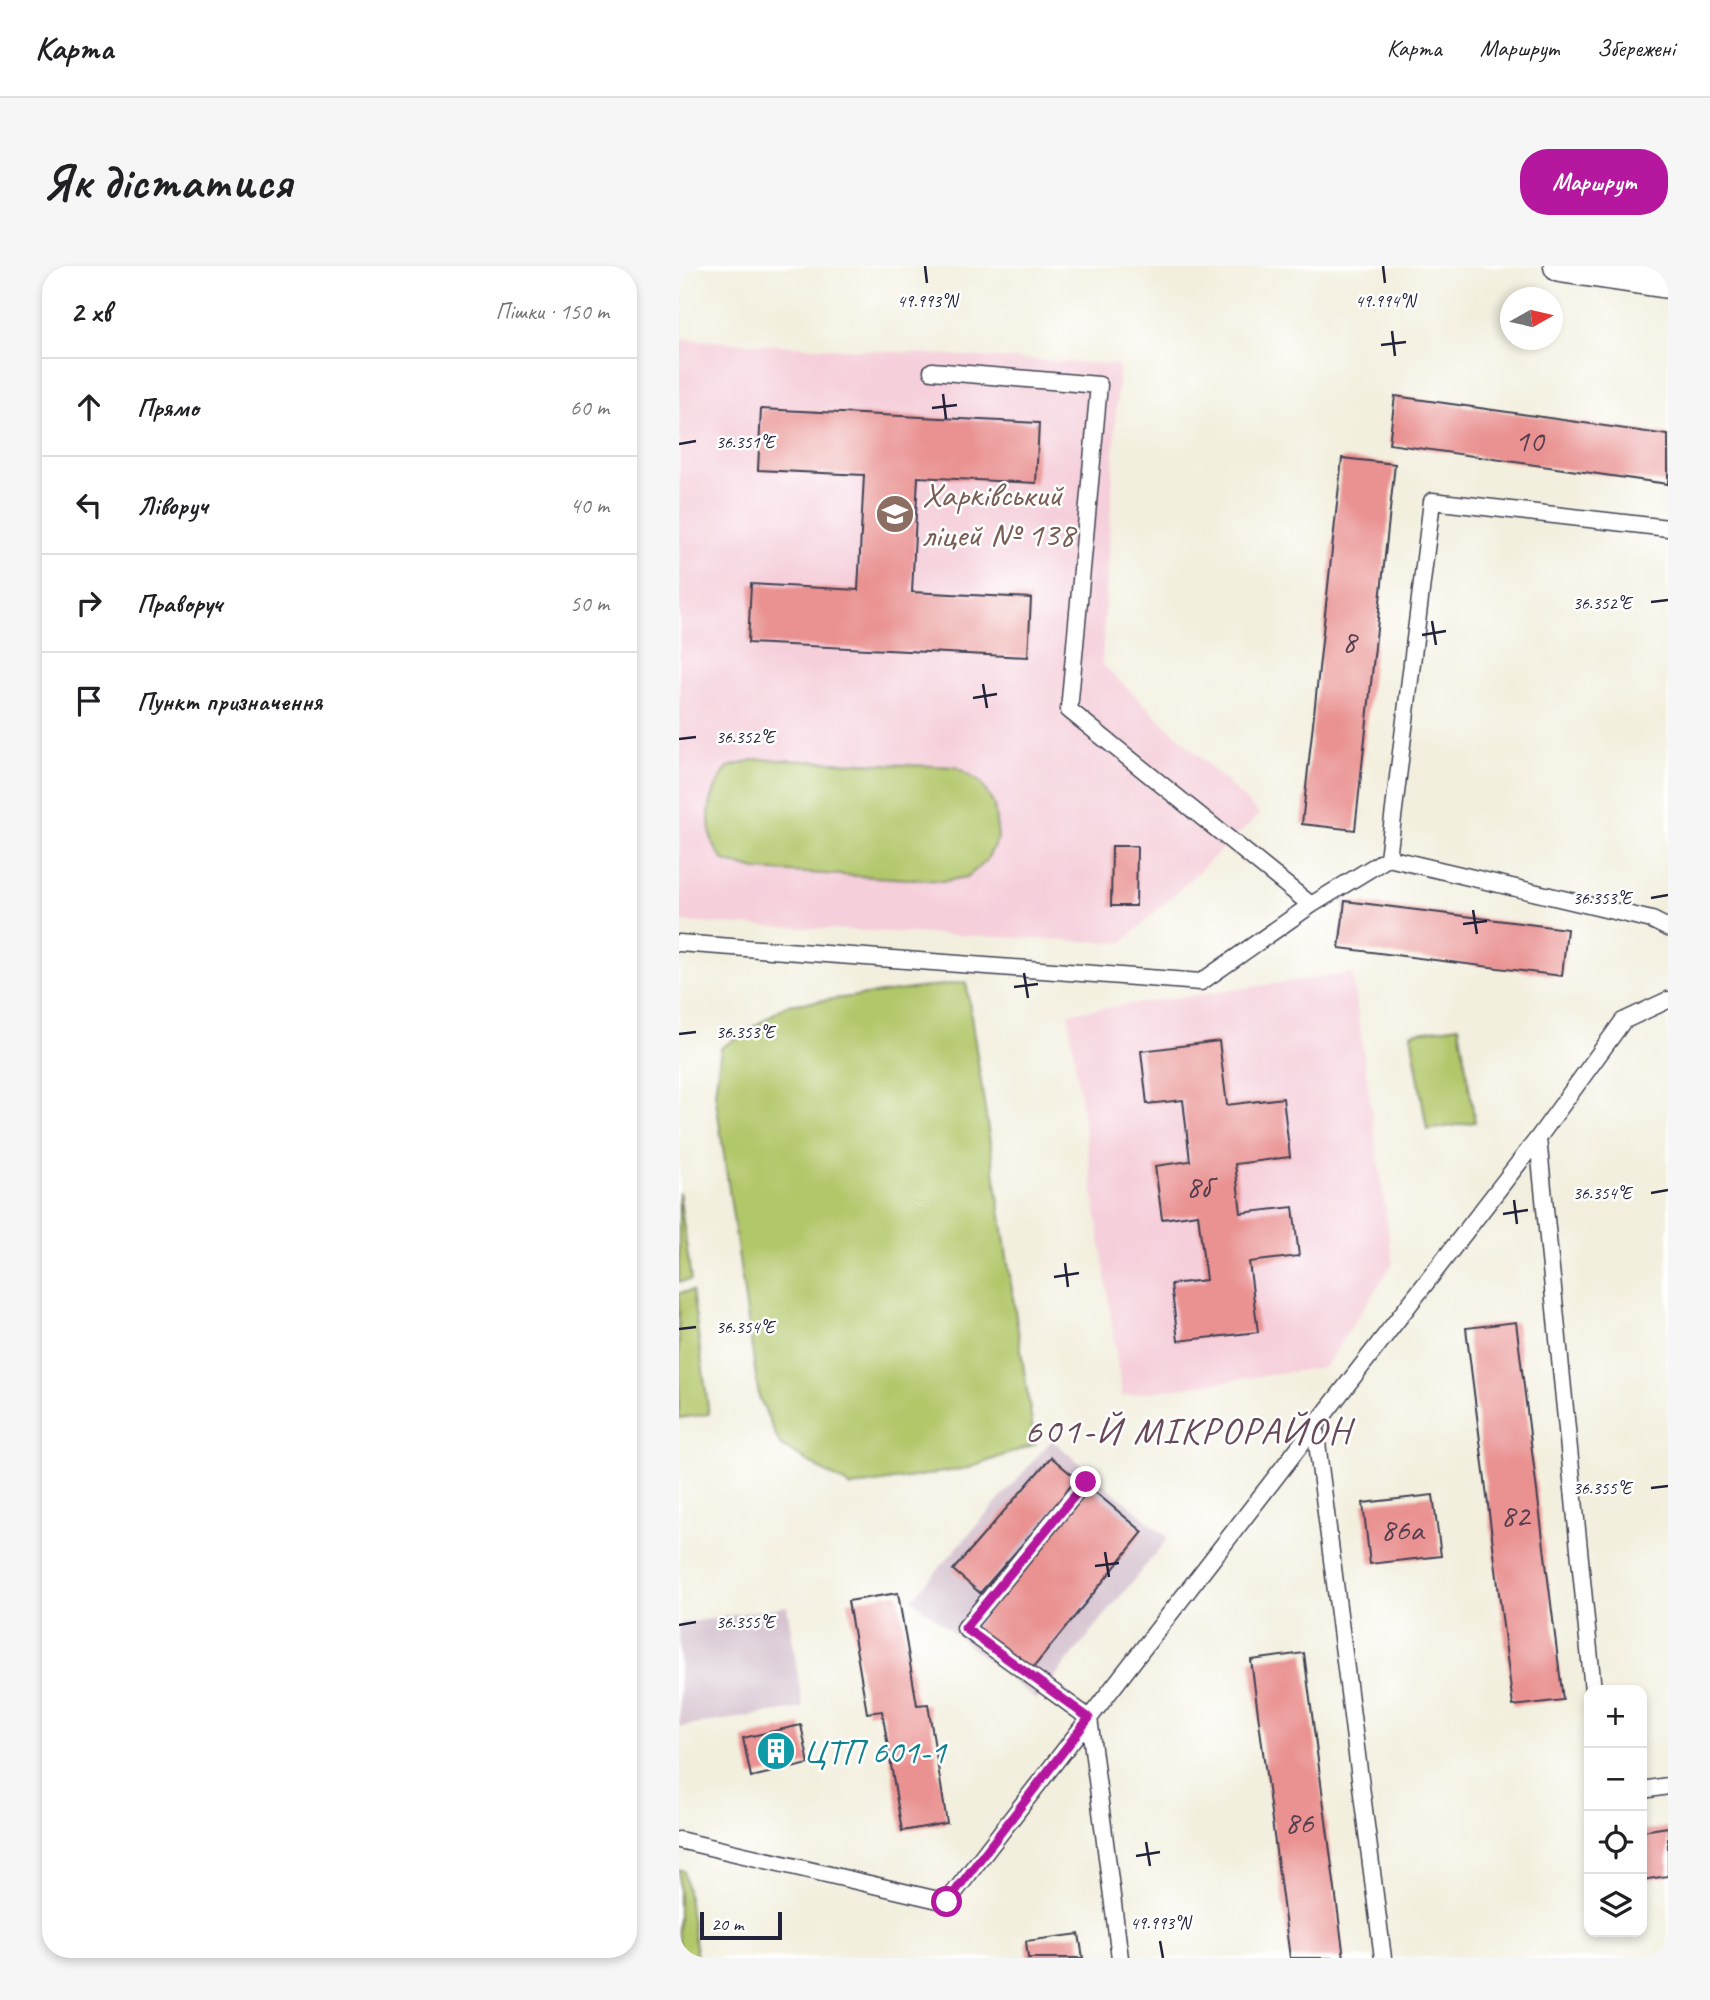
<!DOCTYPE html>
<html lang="uk">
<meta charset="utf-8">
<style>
body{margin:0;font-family:Caveat,sans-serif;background:#f6f6f6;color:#202124}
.controls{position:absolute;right:21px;bottom:21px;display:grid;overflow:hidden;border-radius:14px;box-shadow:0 4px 10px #0003}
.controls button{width:63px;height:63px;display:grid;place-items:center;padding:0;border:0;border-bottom:2px solid #e0e0e0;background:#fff;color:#202124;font:35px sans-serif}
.compass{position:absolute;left:821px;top:21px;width:63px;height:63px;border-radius:50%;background:#fff;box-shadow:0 4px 10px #0003;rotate:82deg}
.scale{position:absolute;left:21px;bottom:18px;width:82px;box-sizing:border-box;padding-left:7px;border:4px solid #22223b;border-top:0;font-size:19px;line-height:24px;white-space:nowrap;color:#22223b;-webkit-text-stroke:5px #fff;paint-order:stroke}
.stop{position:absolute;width:21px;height:21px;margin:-16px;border:5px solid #b5179e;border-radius:50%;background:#fff}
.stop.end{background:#b5179e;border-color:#fff;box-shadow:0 2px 7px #0008}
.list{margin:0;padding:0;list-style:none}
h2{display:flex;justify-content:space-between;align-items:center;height:91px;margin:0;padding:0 28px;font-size:30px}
h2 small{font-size:23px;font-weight:400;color:#757577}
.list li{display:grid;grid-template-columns:46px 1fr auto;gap:21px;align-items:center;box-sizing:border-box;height:98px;padding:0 28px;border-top:2px solid #e0e0e0}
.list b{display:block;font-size:26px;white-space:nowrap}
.list em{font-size:23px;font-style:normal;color:#757577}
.icon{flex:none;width:38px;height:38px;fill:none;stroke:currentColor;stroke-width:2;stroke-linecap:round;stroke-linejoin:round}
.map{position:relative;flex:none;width:989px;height:1692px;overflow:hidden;border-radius:28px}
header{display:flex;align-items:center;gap:42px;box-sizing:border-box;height:98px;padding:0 35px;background:#fff;border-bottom:2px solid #e0e0e0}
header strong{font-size:33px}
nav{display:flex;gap:38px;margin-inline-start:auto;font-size:24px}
.intro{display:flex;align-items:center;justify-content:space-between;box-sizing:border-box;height:168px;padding:0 42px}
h1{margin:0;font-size:49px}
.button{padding:18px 32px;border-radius:28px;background:#b5179e;color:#fff;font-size:24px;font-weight:700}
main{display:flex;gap:42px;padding:0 42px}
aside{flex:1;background:#fff;border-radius:28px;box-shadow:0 4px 10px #0003}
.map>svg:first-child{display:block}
.built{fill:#f5cfda}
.industrial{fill:#d1bdcb}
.green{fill:#b2c76b;stroke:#6a7453;stroke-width:2}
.building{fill:#e99291}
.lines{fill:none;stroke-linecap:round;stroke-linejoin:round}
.lane-casing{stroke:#414153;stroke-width:19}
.street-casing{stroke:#414153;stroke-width:35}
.lane{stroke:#fff;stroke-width:16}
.street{stroke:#fff;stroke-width:32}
.route{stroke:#b5179e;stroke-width:9}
.ticks{fill:none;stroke:#22223b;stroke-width:2.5}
.labels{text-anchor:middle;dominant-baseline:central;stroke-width:5;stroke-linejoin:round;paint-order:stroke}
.number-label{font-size:32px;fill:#543e50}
.education-label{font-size:35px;fill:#785e54;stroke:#fff;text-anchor:start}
.culture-label{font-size:35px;fill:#0d838f;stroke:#fff;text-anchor:start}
.quarter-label{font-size:38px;letter-spacing:2px;fill:#684959;stroke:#fff}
.ticks-label{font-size:18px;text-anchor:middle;fill:#22223b;stroke:#fff;stroke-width:5;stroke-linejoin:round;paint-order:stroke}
</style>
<header>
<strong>Карта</strong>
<nav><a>Карта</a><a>Маршрут</a><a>Збережені</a></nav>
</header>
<div class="intro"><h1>Як дістатися</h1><a class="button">Маршрут</a></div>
<main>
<aside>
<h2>2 хв<small>Пішки · 150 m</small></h2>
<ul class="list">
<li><svg class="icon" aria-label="ahead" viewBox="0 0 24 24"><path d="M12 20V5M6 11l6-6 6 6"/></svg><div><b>Прямо</b></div><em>60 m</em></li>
<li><svg class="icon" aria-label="left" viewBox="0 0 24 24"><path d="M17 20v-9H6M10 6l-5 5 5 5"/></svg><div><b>Ліворуч</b></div><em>40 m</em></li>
<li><svg class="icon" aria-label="right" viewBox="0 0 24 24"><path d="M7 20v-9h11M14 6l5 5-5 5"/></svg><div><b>Праворуч</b></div><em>50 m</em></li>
<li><svg class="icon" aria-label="arrive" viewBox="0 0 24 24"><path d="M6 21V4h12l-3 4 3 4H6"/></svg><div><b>Пункт призначення</b></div></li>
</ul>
</aside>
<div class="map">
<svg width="989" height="1692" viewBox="0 0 989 1692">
<rect width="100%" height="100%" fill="#fff"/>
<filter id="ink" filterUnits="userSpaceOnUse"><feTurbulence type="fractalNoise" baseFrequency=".0143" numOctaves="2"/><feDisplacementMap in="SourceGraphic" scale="14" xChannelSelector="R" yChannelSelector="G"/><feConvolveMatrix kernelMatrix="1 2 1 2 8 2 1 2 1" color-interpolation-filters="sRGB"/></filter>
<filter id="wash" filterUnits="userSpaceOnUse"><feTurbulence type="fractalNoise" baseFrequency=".00686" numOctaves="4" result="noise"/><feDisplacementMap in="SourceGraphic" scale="28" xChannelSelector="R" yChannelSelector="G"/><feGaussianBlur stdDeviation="1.57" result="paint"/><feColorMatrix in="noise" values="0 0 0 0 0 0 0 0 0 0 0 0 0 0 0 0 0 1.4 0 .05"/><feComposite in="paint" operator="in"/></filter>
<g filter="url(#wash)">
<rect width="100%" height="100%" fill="#f3efde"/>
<path class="built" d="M0,73L440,99L423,398L581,548L443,677L0,656Z
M673,707L714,997L646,1101L443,1130L389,747Z"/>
<path class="industrial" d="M373,1174L489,1272L357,1434L233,1333Z
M108,1340L124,1442L0,1461V1358Z"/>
<path class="green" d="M78,493L277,501L302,517L315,539L319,572L307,595L288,611L265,615L77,604L45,595C40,588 33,578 32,570C26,543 34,522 49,501Z
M287,716L356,1178L290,1202L172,1221L101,1179L80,1131L36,827L42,782L108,739Z
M780,760L796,856L748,864L732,767Z
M0,926L12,1014L0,1016Z
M13,1025L30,1148L0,1152V1027Z
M0,1604H5L18,1692H0Z"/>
<g id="blocks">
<path class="building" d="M716,130L989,169V218L710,178Z
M82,143L360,157L357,217L239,211L233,326L352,332L349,391L69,377L72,318L179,324L185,209L79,204Z
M663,192L716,198L676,564L623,558Z
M433,580H458L457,640H432Z
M666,635L888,663L883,710L660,682Z
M540,775L548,839L604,832L611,891L556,898L562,947L614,941L620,990L570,996L579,1066L499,1075L492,1018L527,1014L519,948L483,953L476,900L511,895L504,834L468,838L462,785Z
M837,1056L884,1434L834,1440L787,1062Z
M372,1191L399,1214L301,1327L274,1304Z
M410,1221L464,1266L350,1407L295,1362Z
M754,1229L762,1290L691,1298L684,1237Z
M219,1327L238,1439L249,1438L268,1557L223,1565L203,1445L188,1447L169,1335Z
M625,1387L629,1418L665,1692H611L572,1394Z
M122,1459L130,1498L72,1511L64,1472Z
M989,1561V1610L963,1614V1565Z
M400,1668L404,1692H349L347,1675Z"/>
</g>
</g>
<g filter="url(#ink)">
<use href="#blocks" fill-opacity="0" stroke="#414153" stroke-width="2"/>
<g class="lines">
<g class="lane-casing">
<path id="lane" d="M253,105L420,119L390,444L632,639
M709,592L753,235L989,262
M0,677L522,716L632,639L709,592L973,654L989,662
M859,872L914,1424
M636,1161L704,1692
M406,1216L286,1362L410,1452L441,1692
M963,1524L989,1520
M0,1574L268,1636L859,872L944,755L989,734"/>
</g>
<g class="street-casing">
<path id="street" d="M881,0L989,16"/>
</g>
<use href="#lane" class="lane"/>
<use href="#street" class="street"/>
</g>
</g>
<g class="lines" filter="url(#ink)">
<path class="route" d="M268,1636L410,1452L286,1362L407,1216"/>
</g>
<path class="ticks" d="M246,0L248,17M704,0L706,17M713,65L716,90M702,79L727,76M264,128L267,153M253,142L278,139M0,178L17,175M972,336L989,334M753,355L757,379M743,369L767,365M304,418L308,442M294,432L318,428M0,473L17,471M972,632L989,629M794,644L798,668M784,658L808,655M345,707L349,732M335,721L359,718M0,768L17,766M972,927L989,924M835,934L838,958M824,948L849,944M386,997L389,1021M375,1011L400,1007M0,1063L17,1061M972,1222L989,1220M426,1286L430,1311M416,1300L440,1297M0,1359L17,1356M467,1576L471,1600M457,1590L481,1586M481,1675L484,1692"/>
<defs>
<g id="school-disc" transform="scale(2.0125)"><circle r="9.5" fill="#8d6e63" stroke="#fff"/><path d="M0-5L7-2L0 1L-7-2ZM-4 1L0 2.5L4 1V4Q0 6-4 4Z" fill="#fff"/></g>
<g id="building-disc" transform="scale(2.0125)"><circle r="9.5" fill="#0f9aa8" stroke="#fff"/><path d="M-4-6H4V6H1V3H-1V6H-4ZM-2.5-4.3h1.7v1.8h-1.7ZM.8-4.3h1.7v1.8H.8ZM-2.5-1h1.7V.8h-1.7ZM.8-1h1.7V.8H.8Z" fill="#fff"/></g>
</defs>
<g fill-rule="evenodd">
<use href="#school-disc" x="216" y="248"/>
<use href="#building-disc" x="97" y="1485"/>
</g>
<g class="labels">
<g class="number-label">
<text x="850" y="174">10</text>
<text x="670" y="375">8</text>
<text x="519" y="920">8б</text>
<text x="836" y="1249">82</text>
<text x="723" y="1263">86а</text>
<text x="620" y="1556">86</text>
</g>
<g class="education-label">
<text x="243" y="228">Харківський<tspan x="243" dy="40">ліцей № 138</tspan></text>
</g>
<g class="culture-label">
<text x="124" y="1485">ЦТП 601-1</text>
</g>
<g class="quarter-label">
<text x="509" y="1164">601-Й МІКРОРАЙОН</text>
</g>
</g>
<g class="ticks-label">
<text x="248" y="41">49.993°N</text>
<text x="706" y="41">49.994°N</text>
<text x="66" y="182">36.351°E</text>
<text x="923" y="343">36.352°E</text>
<text x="66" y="477">36.352°E</text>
<text x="923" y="638">36.353°E</text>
<text x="66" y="772">36.353°E</text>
<text x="923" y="933">36.354°E</text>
<text x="66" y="1067">36.354°E</text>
<text x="923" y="1228">36.355°E</text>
<text x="66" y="1362">36.355°E</text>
<text x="481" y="1663">49.993°N</text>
</g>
</svg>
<div class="controls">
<button>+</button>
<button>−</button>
<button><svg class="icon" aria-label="locate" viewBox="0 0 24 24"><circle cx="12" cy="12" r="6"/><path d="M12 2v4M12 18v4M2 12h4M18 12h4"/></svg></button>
<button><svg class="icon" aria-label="layers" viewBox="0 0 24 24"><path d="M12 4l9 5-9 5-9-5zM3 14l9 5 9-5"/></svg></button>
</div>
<svg class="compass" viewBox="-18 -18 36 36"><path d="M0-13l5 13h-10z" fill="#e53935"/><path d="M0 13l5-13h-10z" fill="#757577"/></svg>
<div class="scale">20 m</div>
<div class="stop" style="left:268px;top:1636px"></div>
<div class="stop end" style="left:407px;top:1216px"></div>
</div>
</main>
